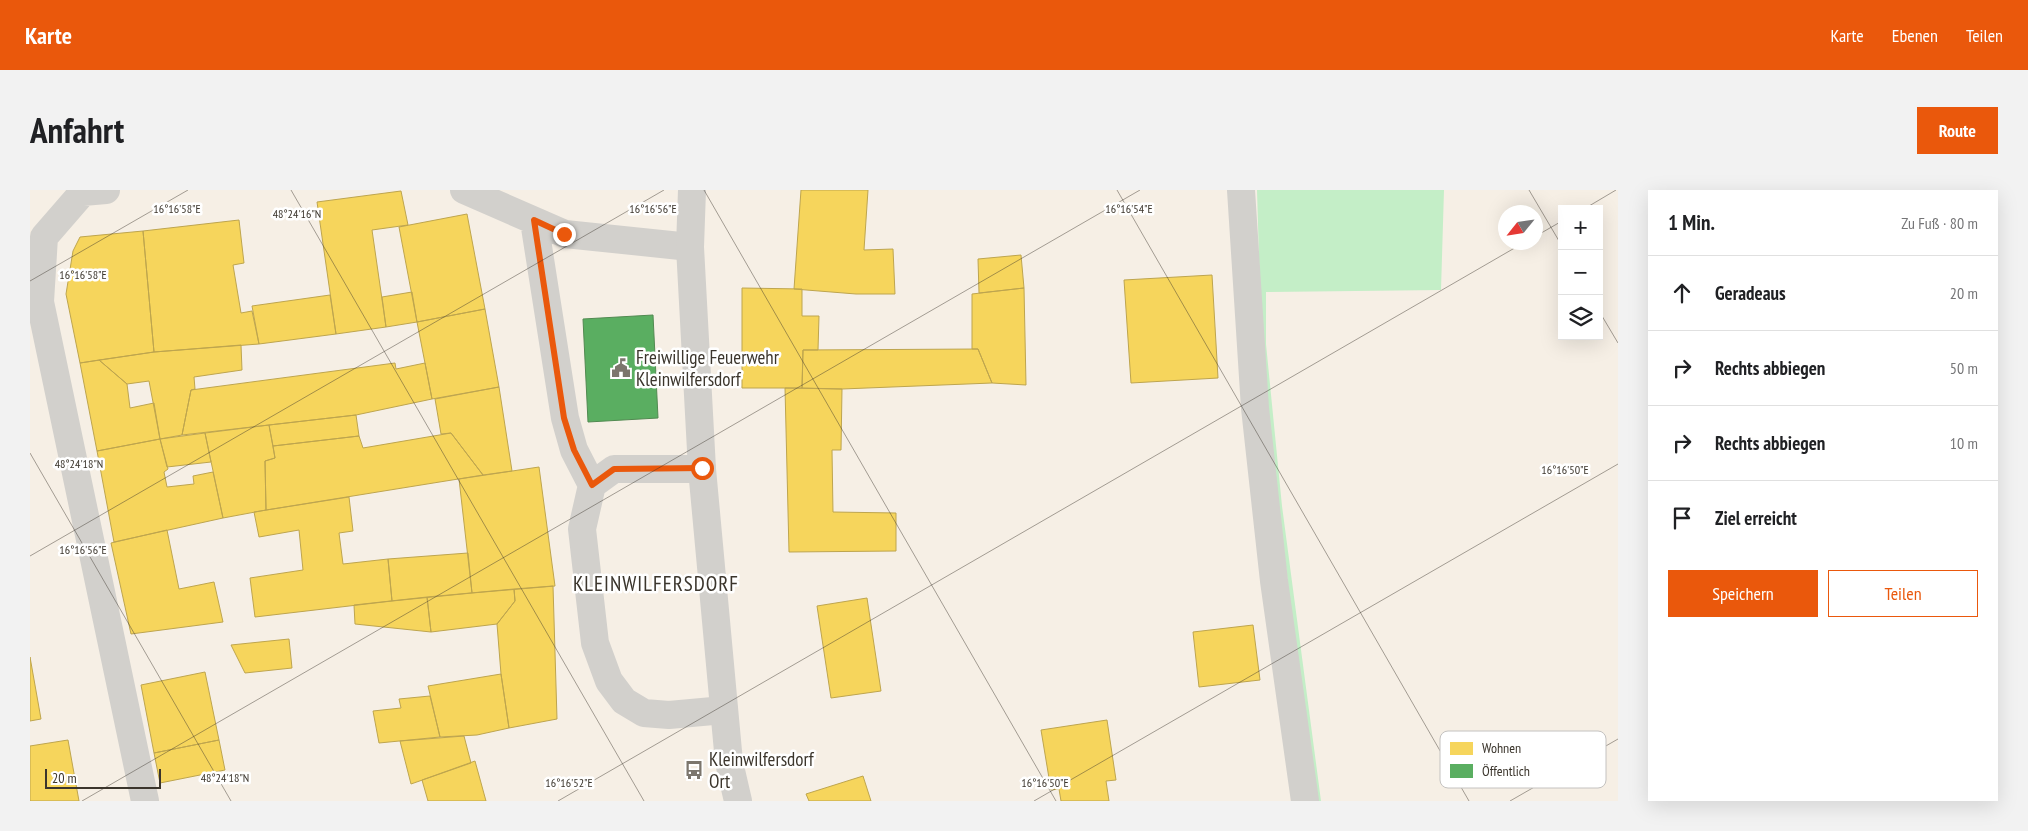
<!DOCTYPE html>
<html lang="de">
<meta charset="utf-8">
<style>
body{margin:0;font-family:"PT Sans Narrow",sans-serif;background:#f2f2f2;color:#202124}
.controls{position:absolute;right:15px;top:15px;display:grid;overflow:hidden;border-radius:0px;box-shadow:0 5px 20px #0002}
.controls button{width:45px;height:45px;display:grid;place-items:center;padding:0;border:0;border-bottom:1px solid #e0e0e0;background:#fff;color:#202124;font:25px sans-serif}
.compass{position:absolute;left:1468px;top:15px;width:45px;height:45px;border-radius:50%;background:#fff;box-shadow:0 5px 20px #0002;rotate:240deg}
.scale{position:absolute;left:15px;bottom:12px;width:116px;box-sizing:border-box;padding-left:5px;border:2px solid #3b352c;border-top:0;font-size:14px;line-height:18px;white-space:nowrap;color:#3b352c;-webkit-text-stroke:4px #fff;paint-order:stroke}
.stop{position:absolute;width:15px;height:15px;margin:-11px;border:4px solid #ea580c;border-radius:50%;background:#fff}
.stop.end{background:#ea580c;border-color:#fff;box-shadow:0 1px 5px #0008}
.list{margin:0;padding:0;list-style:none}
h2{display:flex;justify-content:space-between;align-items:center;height:65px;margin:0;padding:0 20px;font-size:21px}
h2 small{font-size:16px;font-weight:400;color:#757577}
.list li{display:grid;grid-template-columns:32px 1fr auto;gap:15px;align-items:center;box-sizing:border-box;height:75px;padding:0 20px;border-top:1px solid #e0e0e0}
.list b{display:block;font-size:19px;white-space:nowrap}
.list em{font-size:16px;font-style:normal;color:#757577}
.actions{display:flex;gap:10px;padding:15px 20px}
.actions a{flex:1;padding:11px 0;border:1px solid #ea580c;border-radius:0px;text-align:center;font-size:18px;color:#ea580c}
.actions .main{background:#ea580c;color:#fff}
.icon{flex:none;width:28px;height:28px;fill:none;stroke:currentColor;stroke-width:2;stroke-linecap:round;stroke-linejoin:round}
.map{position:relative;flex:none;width:1588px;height:611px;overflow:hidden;border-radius:0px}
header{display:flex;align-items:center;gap:30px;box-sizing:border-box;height:70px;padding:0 25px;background:#ea580c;color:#fff}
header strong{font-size:24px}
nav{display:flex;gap:28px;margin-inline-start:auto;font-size:18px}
.intro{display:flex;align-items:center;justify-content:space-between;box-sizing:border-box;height:120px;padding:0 30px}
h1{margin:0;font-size:35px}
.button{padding:12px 22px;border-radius:0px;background:#ea580c;color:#fff;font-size:18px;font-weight:700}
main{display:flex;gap:30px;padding:0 30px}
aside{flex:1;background:#fff;border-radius:0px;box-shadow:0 5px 20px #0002}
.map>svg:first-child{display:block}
.green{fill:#c4eec7}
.homes{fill:#f6d55c;stroke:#bea54e}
.public{fill:#5aae61;stroke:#518a51}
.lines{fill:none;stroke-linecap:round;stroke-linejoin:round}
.minor{stroke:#d2d0cc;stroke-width:28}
.secondary{stroke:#d2d0cc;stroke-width:28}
.route{stroke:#ea580c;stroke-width:6}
.ticks{fill:none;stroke:#3b352c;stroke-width:1;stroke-opacity:0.45}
.labels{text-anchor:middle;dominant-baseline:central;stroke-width:5;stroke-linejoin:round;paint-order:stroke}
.poi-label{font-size:19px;fill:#3b352c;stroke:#fff;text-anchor:start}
.quarter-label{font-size:21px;letter-spacing:1px;fill:#3b352c;stroke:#fff}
.key{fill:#fff;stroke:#c4c2c0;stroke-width:1}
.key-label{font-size:14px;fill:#3b352c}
.ticks-label{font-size:12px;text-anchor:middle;fill:#3b352c;stroke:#fff;stroke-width:5;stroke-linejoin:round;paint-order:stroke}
</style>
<header>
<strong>Karte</strong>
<nav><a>Karte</a><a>Ebenen</a><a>Teilen</a></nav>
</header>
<div class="intro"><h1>Anfahrt</h1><a class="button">Route</a></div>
<main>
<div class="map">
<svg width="1588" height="611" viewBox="0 0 1588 611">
<rect width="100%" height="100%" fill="#f6efe5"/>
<path class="green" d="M1227,0H1414L1411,100L1236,102V154L1252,316L1291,611H1288L1264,445L1229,148L1230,102Z"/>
<path class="homes" d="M771,0H838L834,60L863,59L865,104H826L764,99Z
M371,1L378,35L342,40L356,137L306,144L287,12Z
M437,24L455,119L387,132L369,37Z
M209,30L214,73L203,75L211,123L222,121L229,154L124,162L113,41Z
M113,41L124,162L50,173L36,104L43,61L50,47Z
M991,65L994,98L949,103L948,69Z
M1182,85L1188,188L1101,193L1094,90Z
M712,98L772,99V126H789L788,160H773L772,198H712Z
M994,98L996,195L962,193L948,159H942V104Z
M382,102L387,132L356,137L352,107Z
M300,105L306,144L229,154L222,116Z
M455,119L469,197L402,209L387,132Z
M211,155L212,180L164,187L165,199L161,200L152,245L130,249L119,191L97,194L69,170L124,162Z
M948,159L962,193L812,199L772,198L773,160Z
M69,170L97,194L100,218L124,213L130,249L67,261L50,173Z
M365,173L366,179L395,173L402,209L326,225L152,245L161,200Z
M469,197L482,281L453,285L421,243L411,244L405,209Z
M755,198L812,199L811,260H802L803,322L866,323V361L759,362Z
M326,225L329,246L243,256L239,235Z
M239,235L245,268L235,271L236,320L193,328L175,243Z
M175,243L181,272L137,277L130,249Z
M421,243L453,285L236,320L235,271L245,268L243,256L329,246L333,258Z
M130,249L138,279L134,282L137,297L164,294L163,286L183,282L193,328L84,352L67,261Z
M509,277L525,396L442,403L429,289Z
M319,307L323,341L309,343L313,374L358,369L362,411L225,427L220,388L273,380L269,340L229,347L224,322Z
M137,340L149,399L184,392L193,432L101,444L81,353Z
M438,363L442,403L362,411L358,369Z
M523,396L527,529L479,538L471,484L467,434L485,411L484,399Z
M484,399L485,411L467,434L401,442L397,407Z
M397,407L401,442L325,434L324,415Z
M837,408L851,501L801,508L787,416Z
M1223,435L1230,490L1169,497L1163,442Z
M259,449L262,478L215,483L201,455Z
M0,467L11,529L0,531Z
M175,482L189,550L124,563L111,495Z
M471,484L479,538L447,545L410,547L398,496Z
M400,506L410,547L349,553L343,521L371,518L369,509Z
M1077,530L1086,590L1076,591L1079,611H1031L1029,599L1021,600L1011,540Z
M434,546L441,573L381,594L370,551Z
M38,550L49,611H0V556Z
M189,550L195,580L130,593L124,563Z
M445,571L456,611H398L392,590Z
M833,586L841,611H779L776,604Z"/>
<path class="public" d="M623,125L628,228L558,232L553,129Z"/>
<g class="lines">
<path class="minor" d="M76,0L53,2L14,47L10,112L115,611
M434,0L535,44L660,57
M1211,0L1225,218L1244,391L1275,611
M504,31L535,228L544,260L562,295
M672,279H584L562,295L552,339L565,453L579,491L594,511L614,523L639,525L694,520"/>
<path class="secondary" d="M662,0L660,57L672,279L699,572L708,611"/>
</g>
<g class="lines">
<path class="route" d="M534,44L504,30L534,228L544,260L562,295L584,279L672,278"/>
</g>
<path class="ticks" d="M261,0L614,611M674,0L1026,611M1087,0L1439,611M1499,0L1532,56M1554,19L1586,0M1506,46L1532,31M0,91L158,0M1569,121L1588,153M0,263L201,611M0,366L634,0M52,611L1110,0M528,611L1495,52M1004,611L1588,274M1480,611L1588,549"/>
<defs>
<g id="civic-bare" transform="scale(1.5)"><path d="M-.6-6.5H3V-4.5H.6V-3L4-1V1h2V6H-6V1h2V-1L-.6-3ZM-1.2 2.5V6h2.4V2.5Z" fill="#7c766d" stroke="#fff" stroke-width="2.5" paint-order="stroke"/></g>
<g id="bus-bare" transform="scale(1.5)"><path d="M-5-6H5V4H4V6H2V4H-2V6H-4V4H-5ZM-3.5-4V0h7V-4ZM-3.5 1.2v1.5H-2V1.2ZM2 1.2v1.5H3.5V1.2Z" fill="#7c766d" stroke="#fff" stroke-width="2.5" paint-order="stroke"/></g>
</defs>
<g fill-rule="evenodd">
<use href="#civic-bare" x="591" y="178"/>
<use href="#bus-bare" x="664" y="580"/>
</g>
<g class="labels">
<g class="poi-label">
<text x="606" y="167">Freiwillige Feuerwehr<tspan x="606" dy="22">Kleinwilfersdorf</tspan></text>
<text x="679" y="569">Kleinwilfersdorf<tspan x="679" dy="22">Ort</tspan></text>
</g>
<g class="quarter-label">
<text x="626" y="393">KLEINWILFERSDORF</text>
</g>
</g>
<rect x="1410" y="541" width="166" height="57" rx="8" class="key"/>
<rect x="1420" y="552" width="23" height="13" fill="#f6d55c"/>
<rect x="1420" y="574" width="23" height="14" fill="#5aae61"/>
<g class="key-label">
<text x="1452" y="563">Wohnen</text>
<text x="1452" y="586">Öffentlich</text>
</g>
<g class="ticks-label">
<text x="147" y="23">16°16'58"E</text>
<text x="623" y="23">16°16'56"E</text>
<text x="1099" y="23">16°16'54"E</text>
<text x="267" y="28">48°24'16"N</text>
<text x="53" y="89">16°16'58"E</text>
<text x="49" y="278">48°24'18"N</text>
<text x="1535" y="284">16°16'50"E</text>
<text x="53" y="364">16°16'56"E</text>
<text x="195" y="592">48°24'18"N</text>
<text x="539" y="597">16°16'52"E</text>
<text x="1015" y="597">16°16'50"E</text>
</g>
</svg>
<div class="controls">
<button>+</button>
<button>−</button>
<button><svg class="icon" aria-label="layers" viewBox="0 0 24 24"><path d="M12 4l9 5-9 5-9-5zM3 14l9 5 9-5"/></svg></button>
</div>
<svg class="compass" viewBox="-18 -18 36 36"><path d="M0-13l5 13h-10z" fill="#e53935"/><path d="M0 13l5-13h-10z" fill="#757577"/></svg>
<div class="scale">20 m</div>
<div class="stop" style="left:672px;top:278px"></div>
<div class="stop end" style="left:534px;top:44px"></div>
</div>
<aside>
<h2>1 Min.<small>Zu Fuß · 80 m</small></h2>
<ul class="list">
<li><svg class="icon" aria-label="ahead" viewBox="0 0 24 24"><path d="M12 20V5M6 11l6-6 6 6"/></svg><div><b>Geradeaus</b></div><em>20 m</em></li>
<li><svg class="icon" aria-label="right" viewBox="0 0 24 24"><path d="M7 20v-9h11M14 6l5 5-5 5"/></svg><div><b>Rechts abbiegen</b></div><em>50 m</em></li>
<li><svg class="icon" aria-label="right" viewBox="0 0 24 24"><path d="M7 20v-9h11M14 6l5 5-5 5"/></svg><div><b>Rechts abbiegen</b></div><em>10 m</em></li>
<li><svg class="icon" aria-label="arrive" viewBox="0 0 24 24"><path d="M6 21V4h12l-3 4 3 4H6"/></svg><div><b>Ziel erreicht</b></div></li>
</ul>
<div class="actions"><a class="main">Speichern</a><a>Teilen</a></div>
</aside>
</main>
